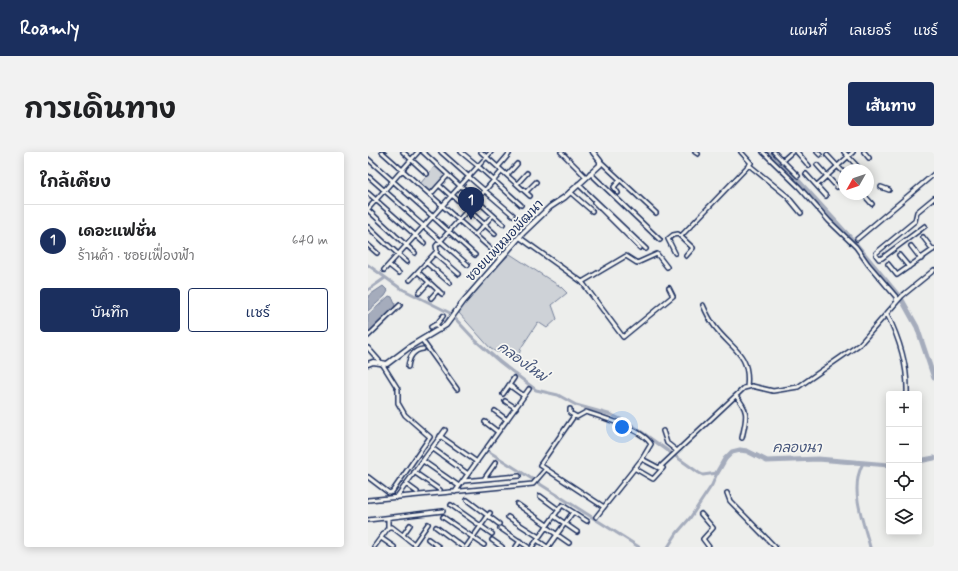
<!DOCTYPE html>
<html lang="th">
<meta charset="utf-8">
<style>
body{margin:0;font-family:Mynerve,"Playpen Sans Thai",sans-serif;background:#f2f2f2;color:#202124}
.controls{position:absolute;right:12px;bottom:12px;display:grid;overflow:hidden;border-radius:4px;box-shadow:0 2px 10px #0003}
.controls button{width:36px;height:36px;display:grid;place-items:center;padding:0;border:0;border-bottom:1px solid #e0e0e0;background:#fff;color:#202124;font:20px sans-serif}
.compass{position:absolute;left:470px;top:12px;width:36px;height:36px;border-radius:50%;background:#fff;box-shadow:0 2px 10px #0003;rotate:230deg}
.you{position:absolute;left:254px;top:275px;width:14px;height:14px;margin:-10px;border:3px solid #fff;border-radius:50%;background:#1a73e8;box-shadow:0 0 0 6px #1a73e833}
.badge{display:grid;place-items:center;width:26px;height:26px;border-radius:50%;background:#1b2f5e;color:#fff;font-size:13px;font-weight:700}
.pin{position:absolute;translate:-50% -33px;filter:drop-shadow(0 1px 2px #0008)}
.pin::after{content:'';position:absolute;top:21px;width:14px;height:12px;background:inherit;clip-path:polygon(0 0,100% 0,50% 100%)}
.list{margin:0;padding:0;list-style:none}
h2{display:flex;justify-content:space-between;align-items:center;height:52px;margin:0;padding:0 16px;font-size:17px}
h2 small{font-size:13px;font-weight:400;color:#757577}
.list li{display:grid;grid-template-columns:26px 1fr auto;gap:12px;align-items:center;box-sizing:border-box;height:72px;padding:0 16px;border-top:1px solid #e0e0e0}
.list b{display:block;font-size:15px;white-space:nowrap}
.list p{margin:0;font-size:13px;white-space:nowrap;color:#757577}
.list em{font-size:13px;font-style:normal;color:#757577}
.actions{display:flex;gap:8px;padding:12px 16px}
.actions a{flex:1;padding:9px 0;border:1px solid #1b2f5e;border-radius:4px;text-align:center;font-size:14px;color:#1b2f5e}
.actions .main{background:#1b2f5e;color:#fff}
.icon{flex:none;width:22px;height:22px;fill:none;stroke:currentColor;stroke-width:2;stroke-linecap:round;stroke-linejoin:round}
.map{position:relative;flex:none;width:566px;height:395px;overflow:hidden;border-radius:4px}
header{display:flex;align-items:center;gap:24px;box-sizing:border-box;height:56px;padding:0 20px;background:#1b2f5e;color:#fff}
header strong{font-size:19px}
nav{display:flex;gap:22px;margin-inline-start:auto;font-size:14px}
.intro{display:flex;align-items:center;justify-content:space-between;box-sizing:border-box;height:96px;padding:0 24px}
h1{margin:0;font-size:28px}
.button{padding:10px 18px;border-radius:4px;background:#1b2f5e;color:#fff;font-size:14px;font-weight:700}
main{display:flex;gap:24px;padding:0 24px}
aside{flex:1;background:#fff;border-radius:4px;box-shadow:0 2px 10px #0003}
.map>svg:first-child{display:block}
.green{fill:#ced2d7;stroke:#74809a}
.water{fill:#a5acbc;stroke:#6e7a96}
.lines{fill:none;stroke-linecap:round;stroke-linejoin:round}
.canal{stroke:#a5acbc;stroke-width:3}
.river{stroke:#a5acbc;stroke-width:5}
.minor-casing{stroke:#1b2f5e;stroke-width:6}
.tertiary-casing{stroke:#1b2f5e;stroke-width:7}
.minor{stroke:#f6f6f2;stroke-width:3}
.tertiary{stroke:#f6f6f2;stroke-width:4}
.labels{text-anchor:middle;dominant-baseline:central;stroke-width:3.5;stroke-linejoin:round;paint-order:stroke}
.street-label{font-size:13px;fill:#1b2f5e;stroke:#f6f6f2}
.water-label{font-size:14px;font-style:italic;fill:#44547a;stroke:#f6f6f2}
</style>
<header>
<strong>Roamly</strong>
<nav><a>แผนที่</a><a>เลเยอร์</a><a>แชร์</a></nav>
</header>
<div class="intro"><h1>การเดินทาง</h1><a class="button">เส้นทาง</a></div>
<main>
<aside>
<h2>ใกล้เคียง<small></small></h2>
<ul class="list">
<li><span class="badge">1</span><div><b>เดอะแฟชั่น</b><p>ร้านค้า · ซอยเฟื่องฟ้า</p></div><em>640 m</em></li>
</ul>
<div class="actions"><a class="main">บันทึก</a><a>แชร์</a></div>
</aside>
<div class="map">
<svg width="566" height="395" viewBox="0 0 566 395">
<rect width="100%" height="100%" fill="#edeeec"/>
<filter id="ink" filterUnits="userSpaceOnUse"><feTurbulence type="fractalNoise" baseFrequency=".025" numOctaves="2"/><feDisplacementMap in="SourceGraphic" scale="8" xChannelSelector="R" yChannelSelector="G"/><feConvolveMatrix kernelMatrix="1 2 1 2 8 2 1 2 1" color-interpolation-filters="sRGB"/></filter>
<g filter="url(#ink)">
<path class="green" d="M68,13L78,22L62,41L52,32Z
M142,102L193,135L199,141L184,153L189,167L179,176L170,170L153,196L149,209L134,199L129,200L123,197L91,161V157L121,122Z"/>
<path class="water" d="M15,134L20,139L17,144L0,159V144Z
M21,144L24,145L27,152L26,156L0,181V163Z"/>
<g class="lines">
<path class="canal" d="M0,113L32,136L82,161L108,189L132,210L168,238L190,243L208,253L244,263L261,271L331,321L335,323L349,321
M0,138L17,126
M120,299L271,395
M495,311C481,337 495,368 502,395
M300,395L309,381L322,366L344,333L349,321"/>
<path class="river" d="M398,0L424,22L486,90L534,148L549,175L566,226
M551,309L566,306
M349,321L357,307L364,300L372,298L379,299L399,309L450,307L521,313"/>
<g class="minor-casing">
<path id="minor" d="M14,0L132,105
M35,0L59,22
M55,0L91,33
M73,0L100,24
M93,0L110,14
M113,0L162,44
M193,0L218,25
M327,0L330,2
M395,0L431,35L461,69L488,95L500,112L529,146L528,148
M406,0L430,24
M429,0L441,14
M449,0L452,3
M476,0L490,15
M496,0L501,6
M459,3L476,21
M0,7L53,54
M414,9L424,0
M233,10L288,61
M381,13L419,44L433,61
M449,13L469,35
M110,14L153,53
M130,15L141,2
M222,21L292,88
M438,22L458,44
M139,23L149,12
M0,24L44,63
M101,25L145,63
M149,32L159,21
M210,32L278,97
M71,33L82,43
M449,33L485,0
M93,34L135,72
M513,35L521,38
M158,40L168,30
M202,40L224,59
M0,41L36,73
M250,41L246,35L252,28
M495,42L504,52
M62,43L80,23
M84,43L127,82
M226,50L272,96
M54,55L107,103
M0,57L50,0
M0,58L27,83
M45,65L100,113
M37,74L56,91
M557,74L514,106L511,107L508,103V101L547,69L549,60L566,46
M0,75L18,92
M107,83L125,63
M28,84L47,101
M313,84L383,11L373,0
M151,85L214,130L258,104L269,111L289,102L299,115
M555,85L565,98
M489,87L566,22
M0,93L9,101
M20,93L39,110
M543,94L553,107
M307,101L300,87L305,83L310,82L325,96L318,104
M68,102L91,122
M531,103L541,115
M59,111L82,131
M520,112L529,123L566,97
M21,113L31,121
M16,118L123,0
M50,120L74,142
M42,128L69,99L68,94L134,19
M214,130L255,185L305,144L301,136
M51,141L61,130
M63,146L70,138
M335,153C338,160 342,168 347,175C363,197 383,201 379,235
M519,162C532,188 540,213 539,242
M68,173L75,164
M63,175L68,172L72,178
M0,184L32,153
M54,188L89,237
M0,196L15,213L30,237V251L37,263L62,285L24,340L21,341L0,325
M40,215C41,206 45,198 55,197
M141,233L156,244
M135,242L146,226
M368,244C382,260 378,266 374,286
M137,249L148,256
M202,257V261L209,265L218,260C234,265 274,277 283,292L274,307L291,316L376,236L384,234L405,239L430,235L492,192L534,144L566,118
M127,259L139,268
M206,264L172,313L236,355
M117,270L130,280
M295,279L299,291L309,299
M72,284L109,310
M64,296L100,322
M55,309L91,334
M266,316L285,327L295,316
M46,320L72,338
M116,327L128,310
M95,329L151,324
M38,332L49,340
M87,340L161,237
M359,341L362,349L407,395
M172,344L191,358
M28,346L77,278
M0,348L165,332L177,318
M99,348L131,372
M149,352L179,373
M83,353L124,382
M333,362L345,376L335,387L341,395
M186,364L209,380
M75,365L116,393
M140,365L171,385
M228,365L274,307
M0,368L75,359
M20,375H24L46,392L60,372
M68,375L95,395
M178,375L201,391
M132,376L160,395
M35,383L42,373
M13,386L26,395
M60,387L71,395
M124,388L134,395
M169,388L179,395
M6,395L20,376V366
M98,395L122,361
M148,395L152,389
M164,395L194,353L219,369
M180,395L205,360"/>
</g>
<g class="tertiary-casing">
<path id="tertiary" d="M0,212L5,210L19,212L43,194L78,173L95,150L155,81L182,55L197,45L232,13V9L225,0"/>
</g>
<use href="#minor" class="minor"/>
<use href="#tertiary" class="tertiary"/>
</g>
</g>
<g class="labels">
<g class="street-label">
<text transform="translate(137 89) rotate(-47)">ซอยแพหมอพัฒนา</text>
</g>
<g class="water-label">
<text transform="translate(154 210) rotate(36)">คลองใหม่</text>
<text x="429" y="296">คลองนา</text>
</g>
</g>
</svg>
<div class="controls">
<button>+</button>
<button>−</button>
<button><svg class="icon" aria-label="locate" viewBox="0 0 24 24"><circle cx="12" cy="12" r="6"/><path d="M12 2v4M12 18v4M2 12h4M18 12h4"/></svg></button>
<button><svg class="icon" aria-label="layers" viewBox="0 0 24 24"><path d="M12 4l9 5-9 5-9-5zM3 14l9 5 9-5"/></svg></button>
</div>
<svg class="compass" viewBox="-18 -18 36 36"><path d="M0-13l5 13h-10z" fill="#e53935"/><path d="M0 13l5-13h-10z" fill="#757577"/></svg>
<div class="you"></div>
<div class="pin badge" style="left:103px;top:68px">1</div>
</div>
</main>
